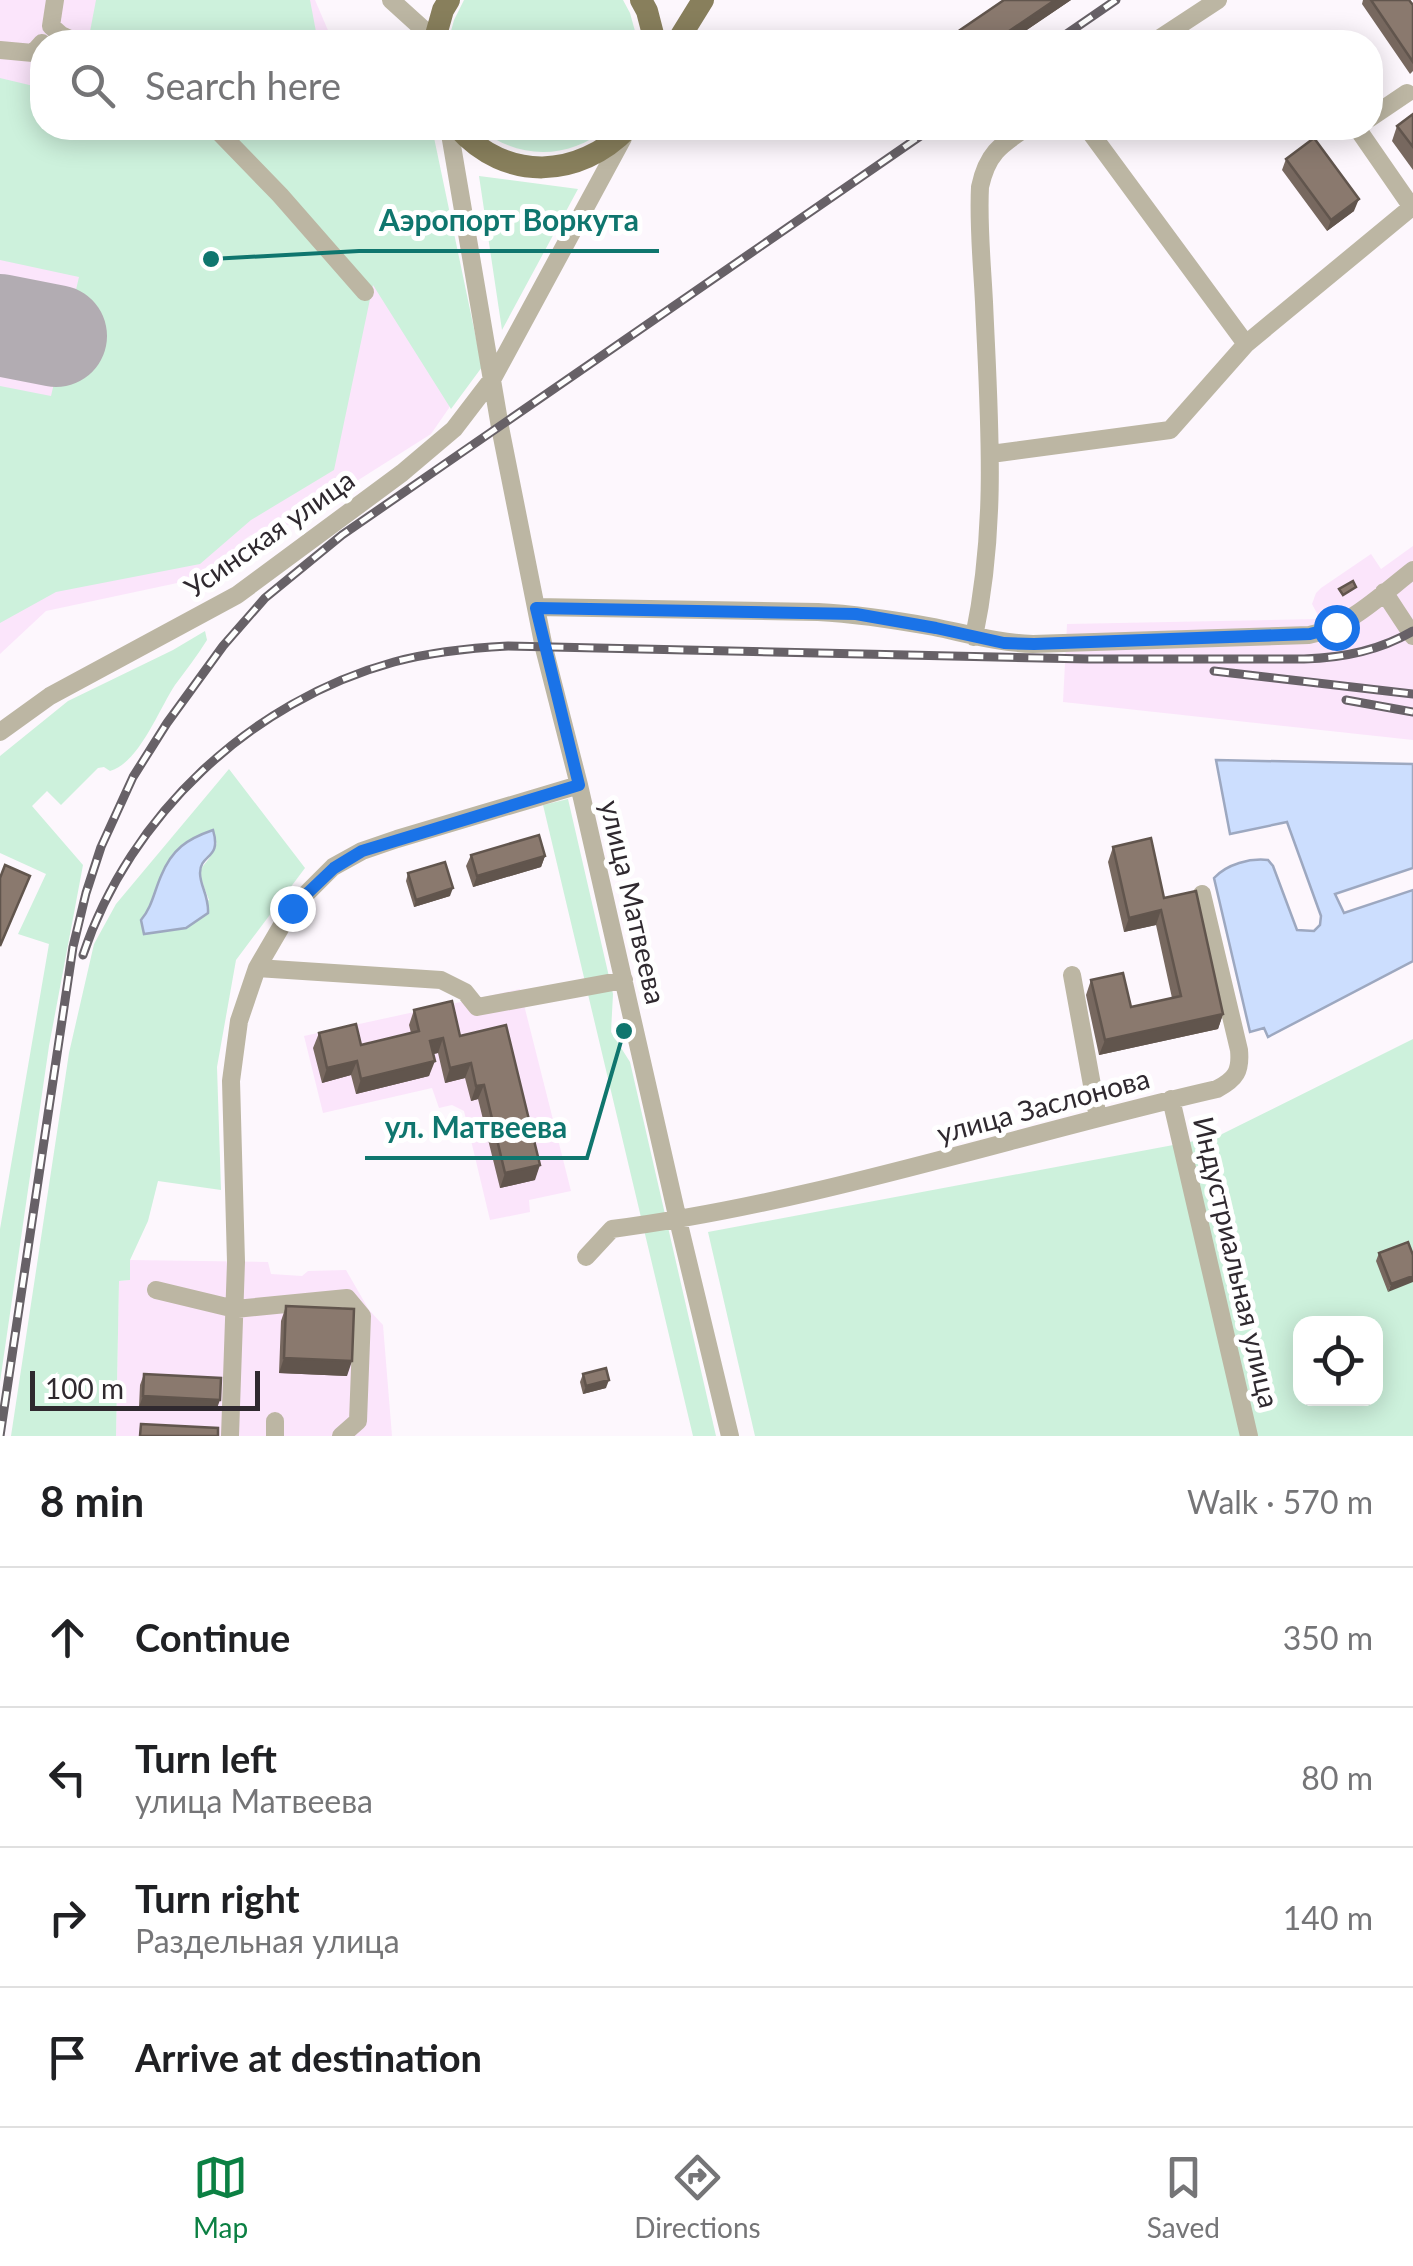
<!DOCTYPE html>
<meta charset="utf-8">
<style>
body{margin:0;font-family:Lato,sans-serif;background:#f6f6f6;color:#202124}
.controls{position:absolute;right:30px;bottom:30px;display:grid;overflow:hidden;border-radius:20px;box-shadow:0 5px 25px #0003}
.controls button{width:90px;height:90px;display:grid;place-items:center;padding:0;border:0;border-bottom:2px solid #e0e0e0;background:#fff;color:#202124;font:50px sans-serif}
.scale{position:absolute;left:30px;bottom:25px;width:230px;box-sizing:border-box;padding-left:10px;border:5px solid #2f292f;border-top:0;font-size:28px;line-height:35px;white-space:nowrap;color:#2f292f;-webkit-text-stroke:8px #fff;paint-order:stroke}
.stop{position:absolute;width:30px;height:30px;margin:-22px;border:8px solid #1a73e8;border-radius:50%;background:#fff}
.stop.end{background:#1a73e8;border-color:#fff;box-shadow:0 2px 10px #0008}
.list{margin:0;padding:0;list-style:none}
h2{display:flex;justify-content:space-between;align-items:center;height:130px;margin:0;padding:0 40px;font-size:42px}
h2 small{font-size:32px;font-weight:400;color:#757577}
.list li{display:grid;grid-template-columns:65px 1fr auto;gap:30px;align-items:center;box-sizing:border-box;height:140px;padding:0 40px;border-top:2px solid #e0e0e0}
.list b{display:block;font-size:38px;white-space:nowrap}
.list p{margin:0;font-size:32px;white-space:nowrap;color:#757577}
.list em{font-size:32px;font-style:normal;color:#757577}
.icon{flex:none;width:55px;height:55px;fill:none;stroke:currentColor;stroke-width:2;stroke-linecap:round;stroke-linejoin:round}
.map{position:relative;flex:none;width:1413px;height:1436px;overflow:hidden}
.search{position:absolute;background:#fff;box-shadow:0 5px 25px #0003;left:30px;right:30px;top:30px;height:110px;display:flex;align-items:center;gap:25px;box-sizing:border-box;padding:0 35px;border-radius:40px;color:#757577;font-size:38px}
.sheet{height:690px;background:#fff}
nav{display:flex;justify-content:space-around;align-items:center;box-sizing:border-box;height:140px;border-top:2px solid #e0e0e0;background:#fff;font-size:28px;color:#757577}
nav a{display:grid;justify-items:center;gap:5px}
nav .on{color:#0b8043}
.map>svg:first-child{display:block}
.built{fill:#fbe5fb}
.green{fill:#cdf1dc;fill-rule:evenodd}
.water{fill:#ccdefe;stroke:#9da8c0;stroke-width:2.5}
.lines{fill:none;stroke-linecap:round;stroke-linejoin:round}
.runway{stroke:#b2acb2;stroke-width:102}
.minor{stroke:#bcb6a3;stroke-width:18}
.major{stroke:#887f5c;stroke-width:22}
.rail-casing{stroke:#676167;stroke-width:9}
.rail{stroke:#fff;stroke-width:5;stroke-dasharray:15;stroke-linecap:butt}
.wall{fill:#77685f}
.shaded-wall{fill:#61554d}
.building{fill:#8a796e;stroke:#61554d;stroke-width:2.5}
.route{stroke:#1a73e8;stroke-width:12}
.labels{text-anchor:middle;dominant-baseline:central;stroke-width:10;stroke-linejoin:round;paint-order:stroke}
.street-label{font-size:28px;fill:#2f292f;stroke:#fff}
.leader{fill:none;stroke:#0f766e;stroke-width:4}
.callout-dot{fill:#0f766e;stroke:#fff;stroke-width:4}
.callout-label{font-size:30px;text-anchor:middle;font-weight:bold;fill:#0f766e;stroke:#fff;stroke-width:10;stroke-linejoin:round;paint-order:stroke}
</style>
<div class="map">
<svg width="1413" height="1436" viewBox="0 0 1413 1436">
<rect width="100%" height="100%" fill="#fdf7fd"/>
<path class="built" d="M0,0H315L333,42H42V128H370L462,367L449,408L431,434L259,543L251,535L241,542L248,553L238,559L196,579L46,611L0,654Z
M1413,546V740L1063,702L1067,624L1320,619L1312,604L1316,593L1321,588L1371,554L1381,569Z
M520,989L571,1191L529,1200L530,1212L490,1220L464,1111L452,1105L439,1108L432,1088L323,1113L304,1036Z
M130,1260L268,1262L271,1274L302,1276L308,1271L346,1270L369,1310L383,1325L392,1436H116L119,1281L130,1280Z"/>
<path class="green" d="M96,0H310L317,37L364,30L378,42H88Z
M464,0H623L630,13L638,42H448L454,20Z
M0,78L42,88V128H432L482,367L451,409L373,285L334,470L251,520L200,564L56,592L0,623V386L51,396L79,277L0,260Z
M479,128H607C568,160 518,160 479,128Z
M479,176L578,189L502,330Z
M205,631L207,640C197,656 186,670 175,685C159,709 139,763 110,771L104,767L98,768L61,805L47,791L32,806L83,865L49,1046L0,1382V1229L49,944L18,934L46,874L0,853V756L68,701L173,650Z
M229,769L305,868L236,960L217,1067L221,1190L158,1181L148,1221L130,1260V1280L119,1281L116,1436H11L69,1053L94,944L116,904ZM217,842C205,876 192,857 209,900L141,920Z
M568,799L613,994L611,1032L630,1062L716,1436H693L543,805Z
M1413,1039V1436H755L708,1232L1216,1137ZM1300,1324H1376V1398H1300Z"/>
<path class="water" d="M1216,760L1413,764V868L1335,894L1344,913L1413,890V961L1268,1037L1264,1028L1250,1032L1214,878C1227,864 1250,858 1268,860L1273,866L1297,930L1314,931L1320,925L1321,916L1287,822L1230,834Z
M213,830C222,860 200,853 200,873C200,886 209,896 208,913L186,928L144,934L141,920C152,907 154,892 161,876C172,849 187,839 213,830Z"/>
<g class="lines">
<path class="runway" d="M0,325L56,336"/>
<path class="minor" d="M55,0L51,26L61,35L76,42
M391,0L434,39
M1154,42L1218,0
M0,50L33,53L42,43
M1370,118L1407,93
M215,128L280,195L365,292
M449,128L500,427L544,648L579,785L678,1220L730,1436
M1087,128L1246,344L1412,207
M1357,128L1413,209
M991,454L1170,430L1246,344
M1384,592L1413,636
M536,607L818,612C857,614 895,620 934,627C968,634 999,643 1033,644L1309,635C1349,627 1382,594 1413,570
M974,637C998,523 989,417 984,302C982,263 978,225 980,187C987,154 1000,145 1026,128
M0,732L50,696L237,595L402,473L454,429L493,378L623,138
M257,968L441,980L465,992L477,1007L624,980
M1072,975L1098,1118
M1171,1099L1249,1436
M586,1257L612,1229C818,1202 1015,1135 1217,1089C1236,1079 1241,1071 1239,1050L1202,894
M156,1290L235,1309L347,1298L362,1316L358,1421L341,1436
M230,1436L236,1262L231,1081L239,1021L257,968L292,908L333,867L362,851L397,839L579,785
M275,1436V1421"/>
<path class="major" d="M641,0L647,11L655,42
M434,42L443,10L449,0
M677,42L703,0
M458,128C506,182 579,179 628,128"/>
<g class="rail-casing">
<path id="rail" d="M1055,42L1116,0
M1214,671L1413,694
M1346,700L1413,712
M83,955C130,815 251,701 394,662C431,652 470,648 508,646L1088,659H1304C1343,658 1379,651 1413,631
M0,1436L73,947L86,893L101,847L133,777L167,723L223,646L265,598L342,535L932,128"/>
</g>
<use href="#rail" class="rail"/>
</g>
<path class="wall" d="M1004,0H1071L1009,42H956L960,30Z
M1363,0H1409L1413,5V71L1410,74L1362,4Z
M1413,114V170L1392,141L1397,126Z
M1286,159L1354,211L1327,231L1282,170Z
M1113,847L1164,898L1223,1014L1218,1029L1099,1055L1086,995L1091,980L1131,1007L1172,998L1156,925L1124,932L1108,862Z
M471,855L545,856L541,867L473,887L466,866Z
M408,873L450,896L414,907L406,881Z
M414,1010L460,1036L535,1180L500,1188L478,1099L471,1101L465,1078L445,1083L438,1053L433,1054L429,1076L356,1094L351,1075L322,1083L313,1048L319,1033L361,1045L411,1033L409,1025Z
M1408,1242L1388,1292L1376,1261L1379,1253Z
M286,1306L347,1376L279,1373L281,1321Z
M144,1374L216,1411L139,1407L140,1385Z
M583,1374L606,1388L583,1394L580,1382Z"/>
<path class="shaded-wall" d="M1055,0H1071L1009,42H993Z
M1359,199L1354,211L1327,231L1331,220Z
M545,856L541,867L473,887L477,876Z
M453,888L450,896L414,907L416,900Z
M1161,910L1156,925L1124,932L1129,918Z
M1223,1014L1218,1029L1099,1055L1105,1040Z
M443,1038L438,1053L424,1056L430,1041Z
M357,1061L351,1075L322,1083L327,1068Z
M435,1061L429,1076L356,1094L361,1079Z
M471,1063L465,1078L445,1083L450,1068Z
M484,1085L478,1099L471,1101L476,1086Z
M540,1165L535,1180L500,1188L505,1173Z
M1413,1276V1282L1388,1292L1391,1284Z
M284,1358L352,1361L347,1376L279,1373Z
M609,1380L606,1388L583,1394L586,1386Z
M143,1396L220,1400L216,1411L139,1407Z"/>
<path class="building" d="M1004,0H1055L993,42H969L960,30Z
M1371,0H1409L1413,5V62Z
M1413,114V147L1397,126Z
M1314,138L1359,199L1331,220L1286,159Z
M1353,581L1356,587L1343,595L1339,589Z
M539,835L545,856L477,876L471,855Z
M1151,838L1164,898L1196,891L1223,1014L1105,1040L1091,980L1123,973L1131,1007L1181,996L1161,910L1129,918L1113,847Z
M445,862L453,888L416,900L408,873Z
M5,865L30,876L0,946V878Z
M452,1001L460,1036L506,1025L540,1165L505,1173L484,1085L476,1086L471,1063L450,1068L443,1038L430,1041L435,1061L361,1079L357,1061L327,1068L319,1033L356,1024L361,1045L419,1031L414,1010Z
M1408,1242L1413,1255V1276L1391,1284L1379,1253Z
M286,1306L354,1309L352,1361L284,1358Z
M606,1368L609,1380L586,1386L583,1374Z
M144,1374L221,1378L220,1400L143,1396Z
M141,1424L218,1428V1436H140Z"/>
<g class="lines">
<path class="route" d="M292,908L334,868L362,851L579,785L536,608L856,614L936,628L1004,643L1034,644L1310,634L1336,627"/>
</g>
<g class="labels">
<g class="street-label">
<text transform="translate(269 533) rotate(-35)">Усинская улица</text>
<text transform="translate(634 902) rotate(77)">улица Матвеева</text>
<text transform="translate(1043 1105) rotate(-15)">улица Заслонова</text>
<text transform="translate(1237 1262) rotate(77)">Индустриальная улица</text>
</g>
</g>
<path class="leader" d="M211 259L359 251H659M624 1031L587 1158H365"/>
<g class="callout-dot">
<circle cx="211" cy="259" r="10"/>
<circle cx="624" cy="1031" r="10"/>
</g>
<g class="callout-label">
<text x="509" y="231">Аэропорт Воркута</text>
<text x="476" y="1138">ул. Матвеева</text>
</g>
</svg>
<div class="controls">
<button><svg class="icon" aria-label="locate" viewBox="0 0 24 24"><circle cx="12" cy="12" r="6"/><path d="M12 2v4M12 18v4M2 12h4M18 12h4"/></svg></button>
</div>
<div class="scale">100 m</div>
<div class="stop" style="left:1336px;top:627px"></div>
<div class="stop end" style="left:292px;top:908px"></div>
<div class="search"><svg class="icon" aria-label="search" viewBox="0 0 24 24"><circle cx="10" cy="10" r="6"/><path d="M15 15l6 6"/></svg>Search here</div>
</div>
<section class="sheet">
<h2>8 min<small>Walk · 570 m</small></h2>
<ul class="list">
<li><svg class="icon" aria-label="ahead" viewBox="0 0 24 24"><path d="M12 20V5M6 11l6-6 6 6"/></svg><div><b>Continue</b></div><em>350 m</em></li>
<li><svg class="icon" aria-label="left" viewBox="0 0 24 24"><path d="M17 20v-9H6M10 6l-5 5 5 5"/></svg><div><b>Turn left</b><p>улица Матвеева</p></div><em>80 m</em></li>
<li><svg class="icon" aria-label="right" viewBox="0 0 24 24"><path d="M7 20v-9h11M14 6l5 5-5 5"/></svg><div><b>Turn right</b><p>Раздельная улица</p></div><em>140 m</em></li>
<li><svg class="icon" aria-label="arrive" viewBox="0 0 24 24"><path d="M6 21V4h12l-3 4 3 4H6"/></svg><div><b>Arrive at destination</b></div></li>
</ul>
</section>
<nav>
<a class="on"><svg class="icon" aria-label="map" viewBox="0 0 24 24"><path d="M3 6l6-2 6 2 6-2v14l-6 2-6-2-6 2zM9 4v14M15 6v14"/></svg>Map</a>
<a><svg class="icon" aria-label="directions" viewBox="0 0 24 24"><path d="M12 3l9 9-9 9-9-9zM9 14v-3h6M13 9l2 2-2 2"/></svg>Directions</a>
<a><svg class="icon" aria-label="saved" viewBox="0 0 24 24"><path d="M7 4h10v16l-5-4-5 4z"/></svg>Saved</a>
</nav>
